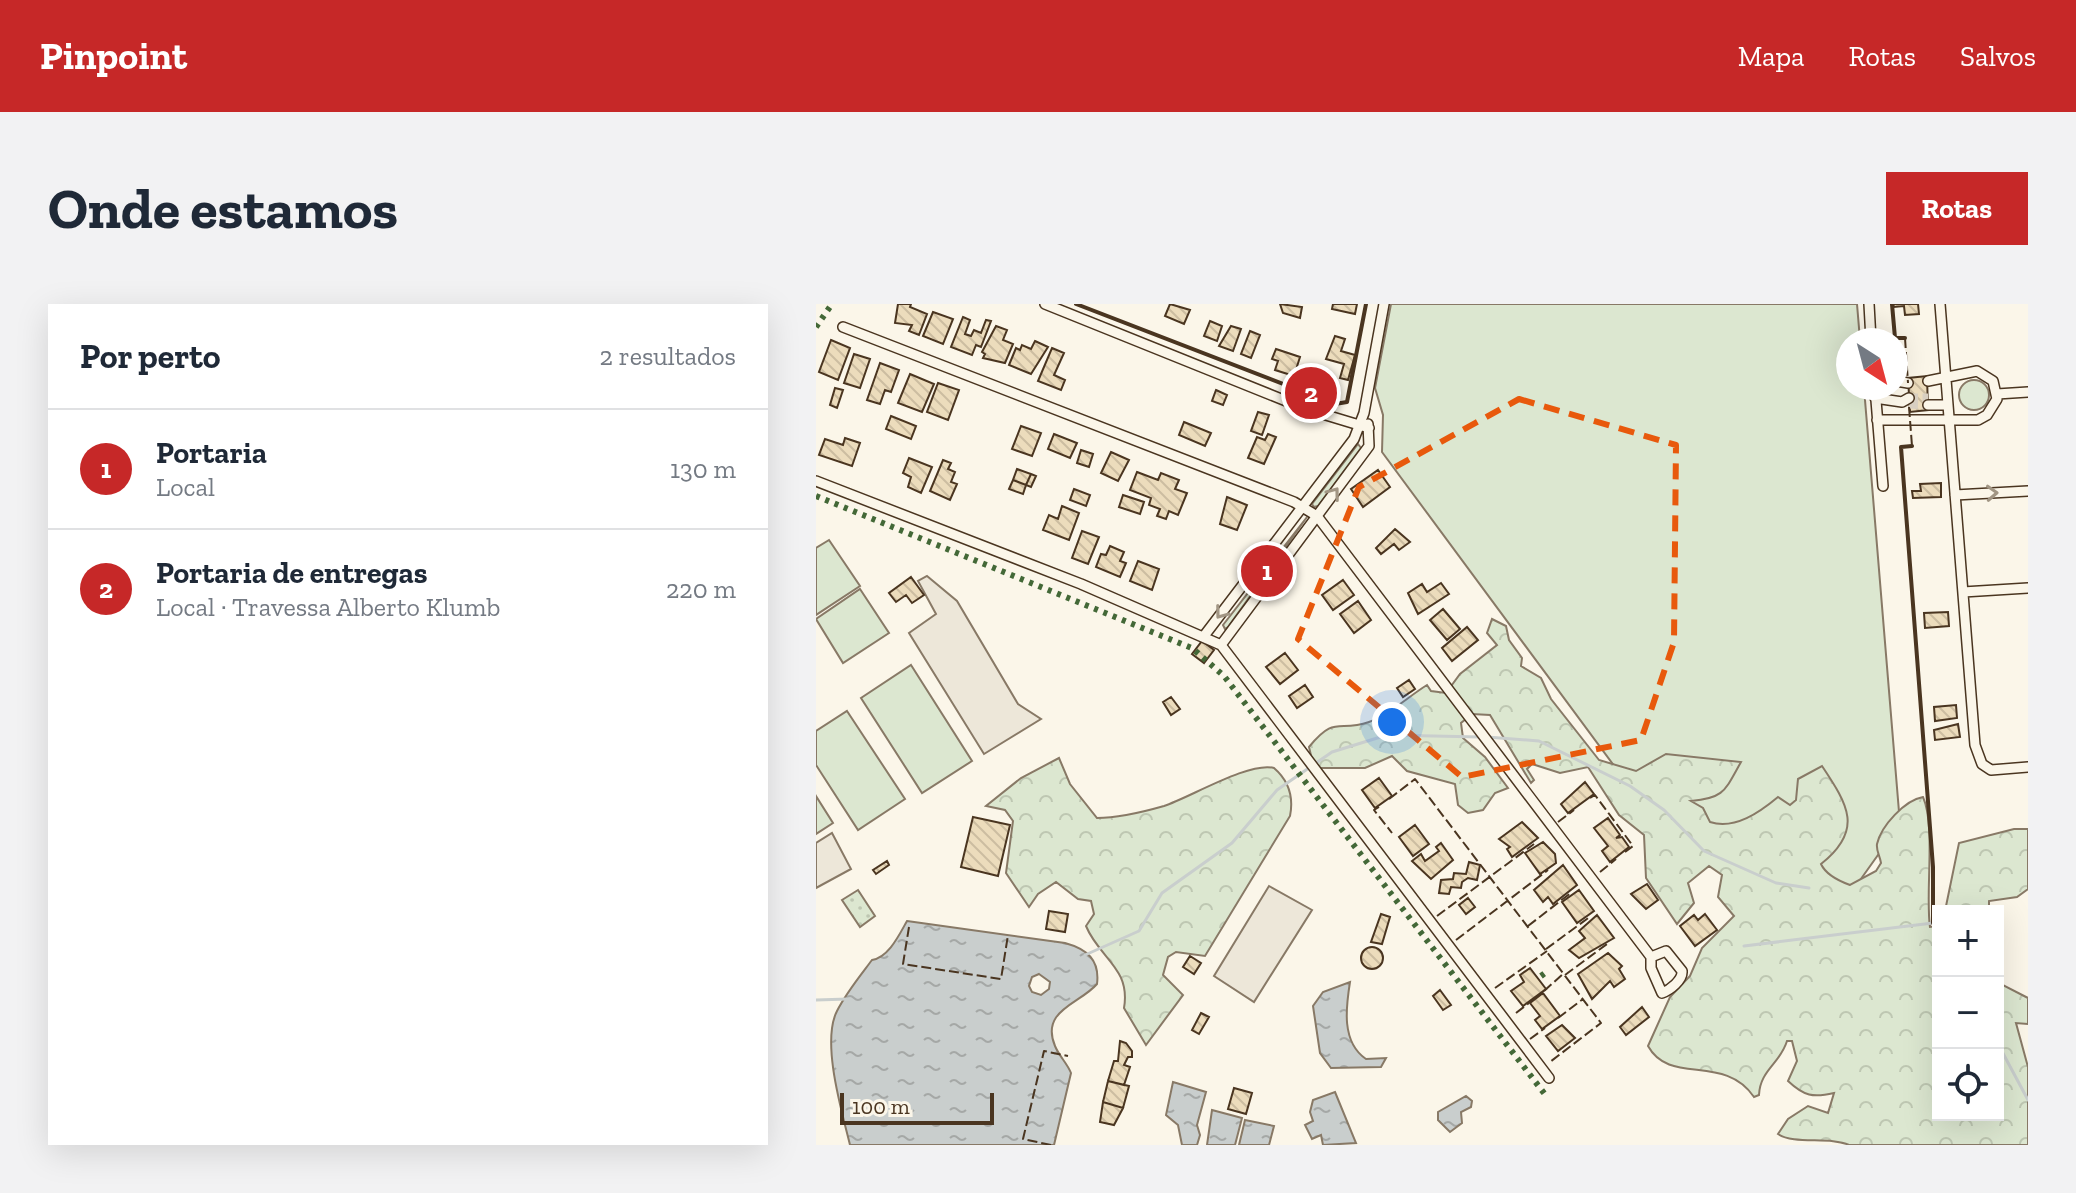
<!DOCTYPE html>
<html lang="pt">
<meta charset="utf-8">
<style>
body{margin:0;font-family:"Zilla Slab",serif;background:#f2f2f3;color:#1f2937}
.controls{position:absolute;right:24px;bottom:24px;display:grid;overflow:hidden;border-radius:0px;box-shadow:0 8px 32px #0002}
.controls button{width:72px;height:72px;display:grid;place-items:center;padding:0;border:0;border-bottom:2px solid #e0e1e3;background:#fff;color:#1f2937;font:40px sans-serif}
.compass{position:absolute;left:1020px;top:24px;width:72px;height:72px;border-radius:50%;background:#fff;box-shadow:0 8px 32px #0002;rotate:144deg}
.scale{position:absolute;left:24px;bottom:20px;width:154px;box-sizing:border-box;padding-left:8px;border:4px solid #4a3520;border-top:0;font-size:22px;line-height:28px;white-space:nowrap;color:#4a3520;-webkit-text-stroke:6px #fbf6e9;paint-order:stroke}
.you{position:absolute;left:576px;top:418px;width:28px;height:28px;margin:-20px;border:6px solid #fff;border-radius:50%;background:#1a73e8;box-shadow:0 0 0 12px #1a73e833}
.badge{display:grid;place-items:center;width:52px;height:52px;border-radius:50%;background:#c62828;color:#fff;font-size:26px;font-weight:700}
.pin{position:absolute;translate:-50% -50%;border:4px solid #fff;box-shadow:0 2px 8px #0006}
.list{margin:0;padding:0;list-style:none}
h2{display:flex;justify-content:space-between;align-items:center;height:104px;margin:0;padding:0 32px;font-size:34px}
h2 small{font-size:26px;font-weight:400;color:#747a83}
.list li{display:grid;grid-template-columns:52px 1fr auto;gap:24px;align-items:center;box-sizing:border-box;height:120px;padding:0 32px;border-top:2px solid #e0e1e3}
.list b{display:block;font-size:30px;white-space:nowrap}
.list p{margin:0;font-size:26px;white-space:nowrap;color:#747a83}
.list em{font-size:26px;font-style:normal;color:#747a83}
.icon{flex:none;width:44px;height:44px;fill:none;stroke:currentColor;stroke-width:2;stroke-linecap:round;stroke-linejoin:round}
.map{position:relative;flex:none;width:1212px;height:841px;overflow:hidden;border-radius:0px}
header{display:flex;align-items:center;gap:48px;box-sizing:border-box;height:112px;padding:0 40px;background:#c62828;color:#fff}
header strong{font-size:38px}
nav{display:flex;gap:44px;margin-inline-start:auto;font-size:28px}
.intro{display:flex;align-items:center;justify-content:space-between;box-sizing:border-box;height:192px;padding:0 48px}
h1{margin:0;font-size:56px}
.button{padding:20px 36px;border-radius:0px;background:#c62828;color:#fff;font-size:28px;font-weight:700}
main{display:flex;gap:48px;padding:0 48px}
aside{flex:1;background:#fff;border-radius:0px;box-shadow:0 8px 32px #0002}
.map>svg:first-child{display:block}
.green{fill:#dce7d0;stroke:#887966;stroke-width:2}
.forest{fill:url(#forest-crowns);stroke:#887966;stroke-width:2}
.park{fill:url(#park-dots);stroke:#887966;stroke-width:2}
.parking{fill:#ede7d9;stroke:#887966;stroke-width:2}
.water{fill:url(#water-ripples);stroke:#887966;stroke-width:2;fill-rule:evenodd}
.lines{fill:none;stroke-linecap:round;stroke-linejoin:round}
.stream{stroke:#c9cecd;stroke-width:3}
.building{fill:url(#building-back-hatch);stroke:#4a3520;stroke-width:2}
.minor-tunnel{stroke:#d8cfc1;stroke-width:9;stroke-dasharray:9 4.5;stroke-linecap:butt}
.minor-casing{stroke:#4a3520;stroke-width:12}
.minor{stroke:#fbf6e9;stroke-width:9}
.hedge{stroke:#436837;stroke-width:6;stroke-dasharray:4 6;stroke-linecap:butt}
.fence{stroke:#4a3520;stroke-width:2;stroke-dasharray:10 4;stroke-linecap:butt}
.wall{stroke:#4a3520;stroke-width:4}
.oneway{stroke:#a29684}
.marked{fill:none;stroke:#e8590c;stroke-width:6;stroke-dasharray:16 10;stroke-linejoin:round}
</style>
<header>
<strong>Pinpoint</strong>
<nav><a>Mapa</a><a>Rotas</a><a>Salvos</a></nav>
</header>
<div class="intro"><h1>Onde estamos</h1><a class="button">Rotas</a></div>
<main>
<aside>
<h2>Por perto<small>2 resultados</small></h2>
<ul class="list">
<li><span class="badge">1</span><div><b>Portaria</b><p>Local</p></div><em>130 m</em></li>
<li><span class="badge">2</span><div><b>Portaria de entregas</b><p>Local · Travessa Alberto Klumb</p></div><em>220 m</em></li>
</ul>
</aside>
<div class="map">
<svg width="1212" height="841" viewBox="0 0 1212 841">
<defs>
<pattern id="forest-crowns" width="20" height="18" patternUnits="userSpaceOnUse" patternTransform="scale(2)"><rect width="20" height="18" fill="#dce7d0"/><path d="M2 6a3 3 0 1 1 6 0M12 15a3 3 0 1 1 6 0" fill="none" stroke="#bec7b2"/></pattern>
<pattern id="park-dots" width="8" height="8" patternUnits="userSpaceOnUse" patternTransform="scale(2)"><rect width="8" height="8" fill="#dce7d0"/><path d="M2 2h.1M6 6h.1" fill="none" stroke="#bec7b2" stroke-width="1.8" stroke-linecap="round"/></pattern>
<pattern id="water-ripples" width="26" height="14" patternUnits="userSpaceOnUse" patternTransform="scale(2)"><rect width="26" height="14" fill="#c9cecd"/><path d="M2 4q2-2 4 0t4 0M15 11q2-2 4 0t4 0" fill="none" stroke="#a5a8a6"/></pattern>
<pattern id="building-back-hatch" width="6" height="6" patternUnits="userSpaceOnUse" patternTransform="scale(2)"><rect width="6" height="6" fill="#ecdcbc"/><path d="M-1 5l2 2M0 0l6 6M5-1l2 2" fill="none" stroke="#ccbda1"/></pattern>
</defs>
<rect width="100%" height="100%" fill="#fbf6e9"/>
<path class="green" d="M575,0H1041L1044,36H1032V84H1048L1084,520L1015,617L833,509L566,148L567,111L559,84Z
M1143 91a15 15 0 1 1 30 0a15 15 0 1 1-30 0Z
M542,140L545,144L502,202L498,203L496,200Z
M491,213L412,323L409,325L407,321Z
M13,236L44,282L0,311V244Z
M44,285L73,329L27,359L0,315Z
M95,361L156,457L106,489L45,394Z
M31,407L89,495L42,526L0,461V427Z
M0,492L17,519L0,530Z"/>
<path class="forest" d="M676,315L690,322L693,336L706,354L705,362L725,374L735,395L783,456L820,467L850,450L925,458C909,486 909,494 875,497L887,504L894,518C919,526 944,508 962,493L974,501L980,496L982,475L1006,462C1032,501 1048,526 1005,560C1010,571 1023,577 1034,581L1060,567L1065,559C1064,552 1060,547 1061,540C1065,522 1089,496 1107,493C1120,522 1109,589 1114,623L1122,622V811H1182V683L1187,681L1212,694V720L1200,719L1212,763V841H1033C1014,832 978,841 962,830L972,815L992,802L1012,809L1018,789C997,794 988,792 972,777L981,757L976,737H971C964,760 944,766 943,791L938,793C908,749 854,782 832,742L854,693L874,672L886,644L918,612L902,593L906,571L893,562L872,579L878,599L861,620L830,574L828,531L803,511L772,463L744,469L716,460L711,465L718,476L715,479L674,411L656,410L645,419L647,434L669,453L692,484L679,489L667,506L652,509L642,501L639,480L591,467L576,452L549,464H498L493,443C520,410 522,429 553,418C573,411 593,392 611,381L615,387L630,389L644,370L681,341L671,329Z
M243,454L254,480L281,514C303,514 327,508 348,502C373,494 434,457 458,464C473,477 478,492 474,512L389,652L360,648L352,653L347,671L367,691L330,741L308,704C315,664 283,654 270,622L278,610L275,597L262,595L240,578L222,590L213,603L190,569L197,517L189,506L170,502L205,474Z
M1198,525H1212V585L1201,593L1173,597V607H1129L1143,539Z"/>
<path class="park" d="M42,586L59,612L44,623L26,596Z"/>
<path class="parking" d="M111,272L141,297L202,400L225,415L168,450L93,329L120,310L102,277Z
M16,529L35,565L0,584V539Z
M453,582L496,606L438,698L398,672Z"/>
<path class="water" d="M91,617L249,639C271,645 284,656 281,680C264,700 224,706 239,742C243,752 251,759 255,769L238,841H34C26,808 5,738 21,707C30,689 44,672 56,656C73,653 83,631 91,617ZM223,670L234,678L233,685L225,691L216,688L213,682L216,673Z
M534,678C530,703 525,738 550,755L570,754L565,763L515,764L504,749L497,702L507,688Z
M357,778L390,788L381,821L384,831L381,841H366L362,821L350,811Z
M519,788L540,839L507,841L505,831L496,835L489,821L497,817L494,808L497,796Z
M650,792L656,797L655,803L645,808L646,819L634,828L622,816V808Z
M396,806L426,814L419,841H391Z
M429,816L458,822L453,841H423Z"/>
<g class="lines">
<path class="stream" d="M671,433L723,437L814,482L848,506L888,547L960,579L993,584
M928,642L1117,619L1122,629
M269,651L323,627L346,589L416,539L461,486L516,448L571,431L664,433
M0,696L32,695
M1182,740L1212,796"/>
</g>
<path class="building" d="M82,0H95L94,3L111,10L103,31L93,27L96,21L79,19Z
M354,0L374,6L368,20L349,12Z
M464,0L486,3L484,14L467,9Z
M517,0H541L539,10L516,5Z
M1077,0H1102L1103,10L1089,11L1088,2L1078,3Z
M117,8L137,15L127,40L107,32Z
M147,13L154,16L149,30L155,32L158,26L165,29L170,16L175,17L165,43L160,41L156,51L135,43Z
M394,17L406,22L401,37L388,32Z
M180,22L191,26L187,36L197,40L189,59L167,54L169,50L166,48Z
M415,22L425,25L417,47L403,42Z
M434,27L444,31L435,54L425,50Z
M519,32L529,35L525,47L539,51L532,76L524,74L528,60L510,55Z
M15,36L34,44L22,76L3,68Z
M219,37L232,43L215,70L193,61L200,44L204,46L206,41L215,45Z
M236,44L248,49L238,71L249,76L245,86L222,77Z
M460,45L484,53L478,72L459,66L462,57L456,55Z
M38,50L54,55L44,84L28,79Z
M64,59L83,66L75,88L69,86L64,100L51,96Z
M94,70L118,80L106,108L82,99Z
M1111,72L1112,106L1094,108L1092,74Z
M122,79L143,86L132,116L111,108Z
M19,84L27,86L21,104L14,101Z
M400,86L411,91L407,101L396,97Z
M442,108L453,111L446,131L435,127Z
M75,112L100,122L95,135L70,125Z
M368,118L395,129L389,142L363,131Z
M205,122L225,129L216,152L196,145Z
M238,130L261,139L254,154L232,145Z
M452,130L460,133L448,160L432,154L441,133L449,136Z
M29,134L44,139L36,162L3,151L9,135L27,141Z
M265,146L277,150L273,163L261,159Z
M295,148L313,156L302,177L285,169Z
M93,154L116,163L105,189L92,183L95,173L87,169Z
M127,156L135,159L132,165L139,168L135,178L141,180L134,196L114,187Z
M201,165L215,170L210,181L197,176Z
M562,166L574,183L547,203L535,185Z
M321,168L342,176L345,169L363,176L359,185L371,189L362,211L353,207L350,215L341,212L344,205L333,201L335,194L314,186Z
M215,170L220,172L215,183L210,181Z
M197,176L210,181L207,190L193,185Z
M1125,179V193L1097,194L1096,187H1105L1104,180Z
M258,185L274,191L270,202L254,196Z
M307,191L328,198L324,210L303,203Z
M411,193L431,201L421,226L404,220Z
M246,202L263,209L253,236L227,226L233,211L242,215Z
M579,225L594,238L583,246L578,240L565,250L560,244Z
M266,227L283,233L272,260L256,254Z
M294,242L308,248L304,257L310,259L304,273L280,263L285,250L290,251Z
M322,257L343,265L336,286L314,277Z
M95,273L108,291L96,299L90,291L80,298L73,289Z
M527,276L538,291L517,306L506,291Z
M625,279L633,290L602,310L592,289L606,280L611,288Z
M542,297L555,316L538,329L524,310Z
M627,305L644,325L631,336L614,316Z
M1132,308L1133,322L1109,324L1108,309Z
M651,323L662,336L636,357L626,344Z
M386,337L398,346L388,359L376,350Z
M469,349L482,366L464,380L450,363Z
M593,376L599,385L587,393L581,384Z
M489,381L497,393L481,404L473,392Z
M355,393L364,405L355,411L347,398Z
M1140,401L1141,414L1119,417L1118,403Z
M1142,420L1144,433L1119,436L1118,426Z
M563,474L576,492L559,504L546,486Z
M769,478L778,490L752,509L745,500Z
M157,513L194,521L182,572L145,563Z
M792,514L804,531L800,534L806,533L813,543L794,558L786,547L792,542L778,524Z
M706,518L722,534L696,553L691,545L694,543L683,535Z
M599,521L613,540L597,552L583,533Z
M727,538L739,550L740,559L724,570L709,549Z
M625,539L637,556L615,575L596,557L605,550L609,557L623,547L620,543Z
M71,557L73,561L60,570L57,566Z
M653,558L664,561L661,576L652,574L646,578L645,584L635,583L633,590L623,589L625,576L637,575L638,569L650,570Z
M747,561L761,581L737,600L732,593L727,598L718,586Z
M831,580L842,596L830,605L815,590Z
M763,586L778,607L761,619L746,598Z
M652,594L659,603L650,610L643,601Z
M233,607L252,610L249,628L230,625Z
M565,610L574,613L566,640L555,638Z
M889,610L901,626L879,642L864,622L878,611L882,616Z
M781,611L798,634L763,654L753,646L769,634L763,627Z
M545 654a11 11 0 1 1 22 0a11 11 0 1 1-22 0Z
M792,649L806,662L803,665L809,675L798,683L794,677L776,695L762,670Z
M374,652L385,659L378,670L367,663Z
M714,664L730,685L707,702L695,687L708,678L704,671Z
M624,686L635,701L627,706L617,692Z
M727,689L744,712L726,725L719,716L724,712L714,699Z
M826,703L833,713L810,731L804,723Z
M385,709L393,713L383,730L376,726Z
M746,721L759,734L742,747L730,732Z
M304,737L310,739L316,747V753H312L308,761L314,763L308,781L292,777L298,757H302Z
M292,777L313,782L307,804L287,798Z
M418,784L436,789L430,810L412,805Z
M287,798L307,804L298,821L284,818Z"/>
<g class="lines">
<path class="minor-tunnel" d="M1093,94H1112
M1093,100L1112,101"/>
<g class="minor-casing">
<path id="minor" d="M229,0L490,105L553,124
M1053,0L1055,36
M1124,0L1159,441L1166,460L1175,466L1212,463
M27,23L478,198L501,212L835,653V664L846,689C854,686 867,676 866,667L850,647L835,653
M1080,77L1092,79
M1059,84L1067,182
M1181,90L1212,88
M1059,94L1086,98L1093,94
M1112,101H1132
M1061,116H1162L1171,111L1181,95L1177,77L1161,67L1112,77
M0,177L265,280L405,341L733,774
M1139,191L1212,187
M1147,288L1212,284
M388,332L538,135L548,109L568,0
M405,341L553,142L552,120"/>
</g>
<use href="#minor" class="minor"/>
<path class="hedge" d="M0,23L16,0
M0,192L376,344L408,372L731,793
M725,672L733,666"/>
<path class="fence" d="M1089,34L1092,79
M1093,103L1096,142
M774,494L779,491L817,542L809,548
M573,495L599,475L785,719L734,758
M563,503L558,506L576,529
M742,518L758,506
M784,568L800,555
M621,612L718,540
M712,622L756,588
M93,623L87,660L185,675L192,631
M640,636L732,566
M730,645L775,612
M749,671L791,640
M679,684L731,647
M728,687L748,669
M700,709L713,699
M742,714L767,695
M714,735L729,724
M235,841L207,835L228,747L252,752"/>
<path class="wall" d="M260,0L519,100L531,98L550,0
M1076,0L1079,34H1089
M1096,142L1085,143L1117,563V619"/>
</g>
<defs><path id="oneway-chevron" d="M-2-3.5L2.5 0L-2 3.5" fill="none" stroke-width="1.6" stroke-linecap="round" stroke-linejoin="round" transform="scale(2)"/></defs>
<g class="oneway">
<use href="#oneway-chevron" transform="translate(518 189) rotate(-53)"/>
<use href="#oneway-chevron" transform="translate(1176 189) rotate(-3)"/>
<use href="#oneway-chevron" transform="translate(405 309) rotate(127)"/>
</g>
<path class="marked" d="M703,95L860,141L858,338L825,436L646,473L482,335L543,183Z"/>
</svg>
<div class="controls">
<button>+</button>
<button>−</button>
<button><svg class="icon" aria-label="locate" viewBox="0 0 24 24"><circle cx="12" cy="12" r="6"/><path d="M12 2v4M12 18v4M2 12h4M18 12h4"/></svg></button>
</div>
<svg class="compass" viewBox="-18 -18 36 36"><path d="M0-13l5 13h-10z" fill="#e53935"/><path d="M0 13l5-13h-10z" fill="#747a83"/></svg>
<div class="scale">100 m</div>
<div class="you"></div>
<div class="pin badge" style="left:451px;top:267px">1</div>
<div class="pin badge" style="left:495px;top:89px">2</div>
</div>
</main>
